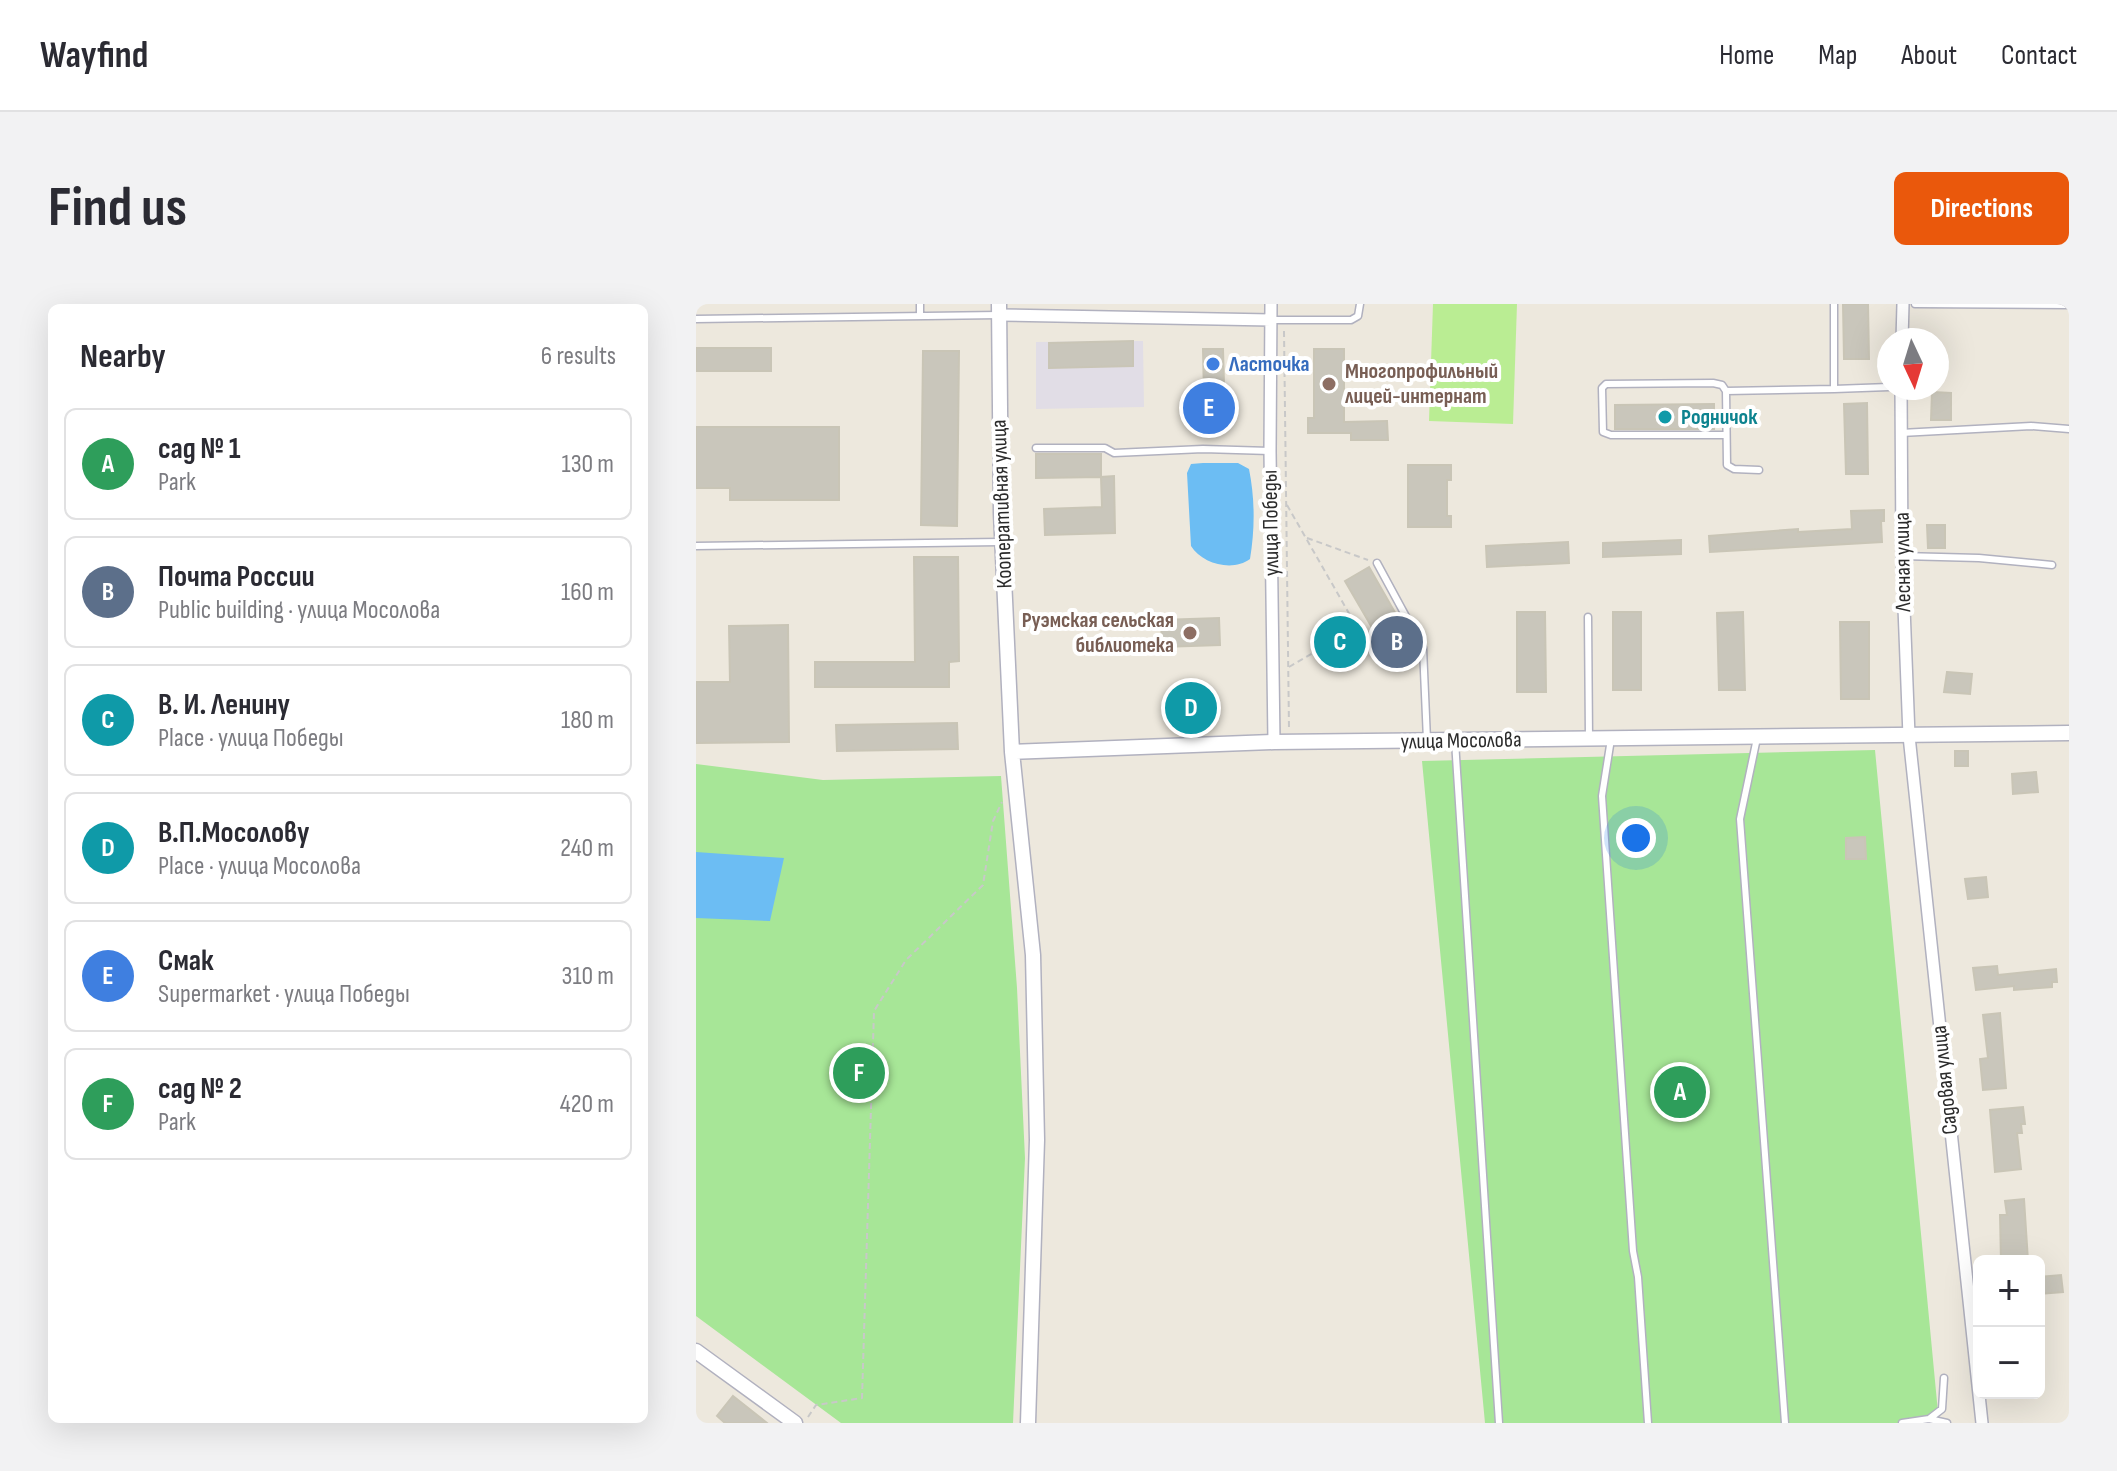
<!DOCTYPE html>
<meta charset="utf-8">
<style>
body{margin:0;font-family:"Sofia Sans Condensed",sans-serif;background:#f2f2f3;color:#2b2b33}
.controls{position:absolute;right:24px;bottom:24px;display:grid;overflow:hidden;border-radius:12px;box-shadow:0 8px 32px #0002}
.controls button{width:72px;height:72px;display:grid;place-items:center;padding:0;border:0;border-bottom:2px solid #e1e1e2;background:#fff;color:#2b2b33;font:40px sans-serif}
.compass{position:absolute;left:1181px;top:24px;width:72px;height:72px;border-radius:50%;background:#fff;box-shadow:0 8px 32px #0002;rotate:176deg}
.you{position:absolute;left:940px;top:534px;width:28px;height:28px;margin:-20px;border:6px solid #fff;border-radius:50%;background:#1a73e8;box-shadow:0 0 0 12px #1a73e833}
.badge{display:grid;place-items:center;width:52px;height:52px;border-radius:50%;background:#ea580c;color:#fff;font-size:26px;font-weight:700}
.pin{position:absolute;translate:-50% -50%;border:4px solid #fff;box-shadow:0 2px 8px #0006}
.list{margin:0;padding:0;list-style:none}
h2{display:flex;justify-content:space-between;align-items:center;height:104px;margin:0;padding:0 32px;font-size:34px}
h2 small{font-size:26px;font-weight:400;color:#7c7c81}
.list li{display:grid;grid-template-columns:52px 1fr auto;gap:24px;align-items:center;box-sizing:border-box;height:112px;margin:0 16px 16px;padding:0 16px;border:2px solid #e1e1e2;border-radius:12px}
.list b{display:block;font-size:30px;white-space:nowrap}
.list p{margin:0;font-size:26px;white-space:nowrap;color:#7c7c81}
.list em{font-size:26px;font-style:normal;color:#7c7c81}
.map{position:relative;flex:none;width:1373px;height:1119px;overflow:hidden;border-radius:12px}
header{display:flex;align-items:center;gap:48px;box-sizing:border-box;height:112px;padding:0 40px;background:#fff;border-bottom:2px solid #e1e1e2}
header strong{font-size:38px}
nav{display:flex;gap:44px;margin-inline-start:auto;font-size:28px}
.intro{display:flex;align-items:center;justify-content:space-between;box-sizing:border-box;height:192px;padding:0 48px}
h1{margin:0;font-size:56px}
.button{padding:20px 36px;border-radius:12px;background:#ea580c;color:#fff;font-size:28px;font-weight:700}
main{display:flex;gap:48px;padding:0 48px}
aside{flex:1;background:#fff;border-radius:12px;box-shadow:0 8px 32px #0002}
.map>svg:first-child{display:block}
.industrial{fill:#e1dde6}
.green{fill:#a7e697}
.pitch{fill:#baed93}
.water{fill:#6cbdf3}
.building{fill:#c9c6bb;stroke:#c9c5b6;stroke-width:2}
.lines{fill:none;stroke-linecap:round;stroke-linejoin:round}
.service-casing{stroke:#b1b1bf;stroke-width:9}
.minor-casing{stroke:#b1b1bf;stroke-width:14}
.tertiary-casing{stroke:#b1b1bf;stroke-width:17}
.path{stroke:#c8c8c8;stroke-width:2;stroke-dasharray:6 4;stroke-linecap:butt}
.service{stroke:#fff;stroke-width:6}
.minor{stroke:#fff;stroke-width:11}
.tertiary{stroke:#fff;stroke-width:14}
.shop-dot{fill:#3f7fe0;stroke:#fff;stroke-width:3}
.education-dot{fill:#8d6e63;stroke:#fff;stroke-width:3}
.culture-dot{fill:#0f9aa8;stroke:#fff;stroke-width:3}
.labels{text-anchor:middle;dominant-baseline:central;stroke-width:8;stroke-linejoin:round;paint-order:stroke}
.shop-label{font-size:22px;font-weight:bold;fill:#366cbe;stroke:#fff;text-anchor:start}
.education-label{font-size:22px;font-weight:bold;fill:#785e54;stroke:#fff;text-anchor:start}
.culture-label{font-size:22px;font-weight:bold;fill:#0d838f;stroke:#fff;text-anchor:start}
.street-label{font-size:22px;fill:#2b2b2b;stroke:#fff}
</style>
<header>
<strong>Wayfind</strong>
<nav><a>Home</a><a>Map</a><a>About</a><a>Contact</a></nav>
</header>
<div class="intro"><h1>Find us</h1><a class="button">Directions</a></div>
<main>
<aside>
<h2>Nearby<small>6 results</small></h2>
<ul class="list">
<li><span class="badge" style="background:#2e9e5b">A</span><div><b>сад № 1</b><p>Park</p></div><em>130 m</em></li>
<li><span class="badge" style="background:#5c6f8a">B</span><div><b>Почта России</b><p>Public building · улица Мосолова</p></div><em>160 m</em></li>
<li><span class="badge" style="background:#0f9aa8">C</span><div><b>В. И. Ленину</b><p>Place · улица Победы</p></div><em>180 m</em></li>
<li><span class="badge" style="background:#0f9aa8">D</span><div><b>В.П.Мосолову</b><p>Place · улица Мосолова</p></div><em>240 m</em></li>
<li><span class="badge" style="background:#3f7fe0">E</span><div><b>Смак</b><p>Supermarket · улица Победы</p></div><em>310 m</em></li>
<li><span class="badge" style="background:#2e9e5b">F</span><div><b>сад № 2</b><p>Park</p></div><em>420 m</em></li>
</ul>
</aside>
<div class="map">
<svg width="1373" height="1119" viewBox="0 0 1373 1119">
<rect width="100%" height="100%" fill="#ede8dd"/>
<path class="industrial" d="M447,37L448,103L340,105V38Z"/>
<path class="green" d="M1179,446L1243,1119H789L726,457Z
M0,460L127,476L305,472L321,684L329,854L317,1119H145L0,1012Z"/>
<path class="pitch" d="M737,0H821L817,120L733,117Z"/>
<path class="water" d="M507,159H542L553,165C559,195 559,225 554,255C537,268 506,260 495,242L491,169L495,160Z
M0,548L88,554L74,617L0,614Z"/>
<path class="building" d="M1147,0H1172L1173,55H1148Z
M437,37V62L353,64V39Z
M0,44H75V67H0Z
M507,45H527L529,114L498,115L497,94L508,93Z
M618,45H648V118L691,117L692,136H655V129H612V114H618Z
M227,47H263L261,222L225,221Z
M1236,88L1255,89V116H1235Z
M1171,99L1172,170H1150L1148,100Z
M1018,100V125H919V101Z
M0,123H143V196H34V184H0Z
M340,150H405V173L340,174Z
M712,161H755V176H751V212H755V223H712Z
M418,172L419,229L349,231L348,205L406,203L405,173Z
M1188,206V217H1185L1186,238L1014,248L1013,232L1102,225V228L1156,225L1155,207Z
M1231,221H1249V244H1232Z
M985,236V250L907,253V239Z
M872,238L873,259L791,263L790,242Z
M218,253H262L263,357L253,358V383H119V358H219Z
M673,263L713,333L689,346L649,277Z
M821,308H849L850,388H821Z
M917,308H945V386H917Z
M1047,308L1049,386H1023L1021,309Z
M523,314L524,341L466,343L465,316Z
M1144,318H1173V395H1145Z
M92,321L93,438L0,439V378H34L33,322Z
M1251,368L1276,370L1274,390L1248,388Z
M261,419L262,445L141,447L140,421Z
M1259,447H1272V462H1259Z
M1340,468L1342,488L1317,490L1316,470Z
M1169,533L1170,555H1150V534Z
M1290,573L1292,593L1272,595L1269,575Z
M1301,662L1302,671L1360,665L1361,678H1356V683L1318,686V682L1280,686L1277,664Z
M1304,709L1310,784L1287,786L1284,755L1292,754L1287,711Z
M1327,803L1329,820H1325L1326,829H1321L1325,865L1299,868L1294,806Z
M1328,895L1332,957H1305L1304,911H1311L1309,897Z
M1365,971L1367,988L1343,990V973Z
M37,1092L71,1119H29L21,1112Z"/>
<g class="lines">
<g class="service-casing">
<path id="service" d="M224,0V12
M1138,0V85L1193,83
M1219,0L1373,1
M0,15L303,11
M575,16H655L662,12L664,0
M1030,87L1031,161L1038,165L1063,166
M1205,129L1335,122L1373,125
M1030,131H915L907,128L906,84L910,80L1017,79L1026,81L1030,87L1138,85
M340,144H409L418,149L507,145L574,147
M0,242L304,238
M1206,252L1283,254L1356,261
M681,259L727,344L731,436
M892,313L893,435
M1061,434L1044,515L1089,1119
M915,435L906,492L937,947L942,973L952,1119
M759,437L803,1119
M1233,1115L1246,1105L1248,1074
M1206,1119L1233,1115L1251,1119"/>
</g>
<g class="minor-casing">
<path id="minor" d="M575,0L574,147L578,438
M303,11L575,16
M1206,36L1207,0
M1205,84L1206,252L1213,432L1286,1119"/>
</g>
<g class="tertiary-casing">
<path id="tertiary" d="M303,0L305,209L316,448L337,651L341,836L332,1119
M316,448L578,438L1373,429
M0,1047L99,1119"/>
</g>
<path class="path" d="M588,27L593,425
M591,201L682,360L715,341
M611,234L672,256
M652,311L623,330L638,353L667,334
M593,363L629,342
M112,1113L120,1101L166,1094L178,707L210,656L287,581L297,517L306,498"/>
<use href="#service" class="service"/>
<use href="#minor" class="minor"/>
<use href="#tertiary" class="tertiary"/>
</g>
<circle class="shop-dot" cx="517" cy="60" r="8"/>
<g class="education-dot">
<circle cx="633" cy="80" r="8"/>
<circle cx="494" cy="329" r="8"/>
</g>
<circle class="culture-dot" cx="969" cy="113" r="8"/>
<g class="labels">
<g class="shop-label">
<text x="533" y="60">Ласточка</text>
</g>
<g class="education-label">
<text x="649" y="67">Многопрофильный<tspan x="649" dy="25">лицей-интернат</tspan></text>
<text x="478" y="316" text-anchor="end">Руэмская сельская<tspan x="478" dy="25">библиотека</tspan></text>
</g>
<g class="culture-label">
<text x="985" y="113">Родничок</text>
</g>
<g class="street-label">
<text transform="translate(306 200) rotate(-92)">Кооперативная улица</text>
<text transform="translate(575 219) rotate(-91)">улица Победы</text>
<text transform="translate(1207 258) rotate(-91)">Лесная улица</text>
<text transform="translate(765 437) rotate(-1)">улица Мосолова</text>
<text transform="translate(1249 776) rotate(-96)">Садовая улица</text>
</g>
</g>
</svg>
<div class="controls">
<button>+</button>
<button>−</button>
</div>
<svg class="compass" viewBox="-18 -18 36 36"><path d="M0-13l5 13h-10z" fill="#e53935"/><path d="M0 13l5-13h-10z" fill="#7c7c81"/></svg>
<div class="you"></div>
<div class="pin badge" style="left:984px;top:788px;background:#2e9e5b">A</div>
<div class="pin badge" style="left:701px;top:338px;background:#5c6f8a">B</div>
<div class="pin badge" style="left:644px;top:338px;background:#0f9aa8">C</div>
<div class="pin badge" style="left:495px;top:404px;background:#0f9aa8">D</div>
<div class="pin badge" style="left:513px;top:104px;background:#3f7fe0">E</div>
<div class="pin badge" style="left:163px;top:769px;background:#2e9e5b">F</div>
</div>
</main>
